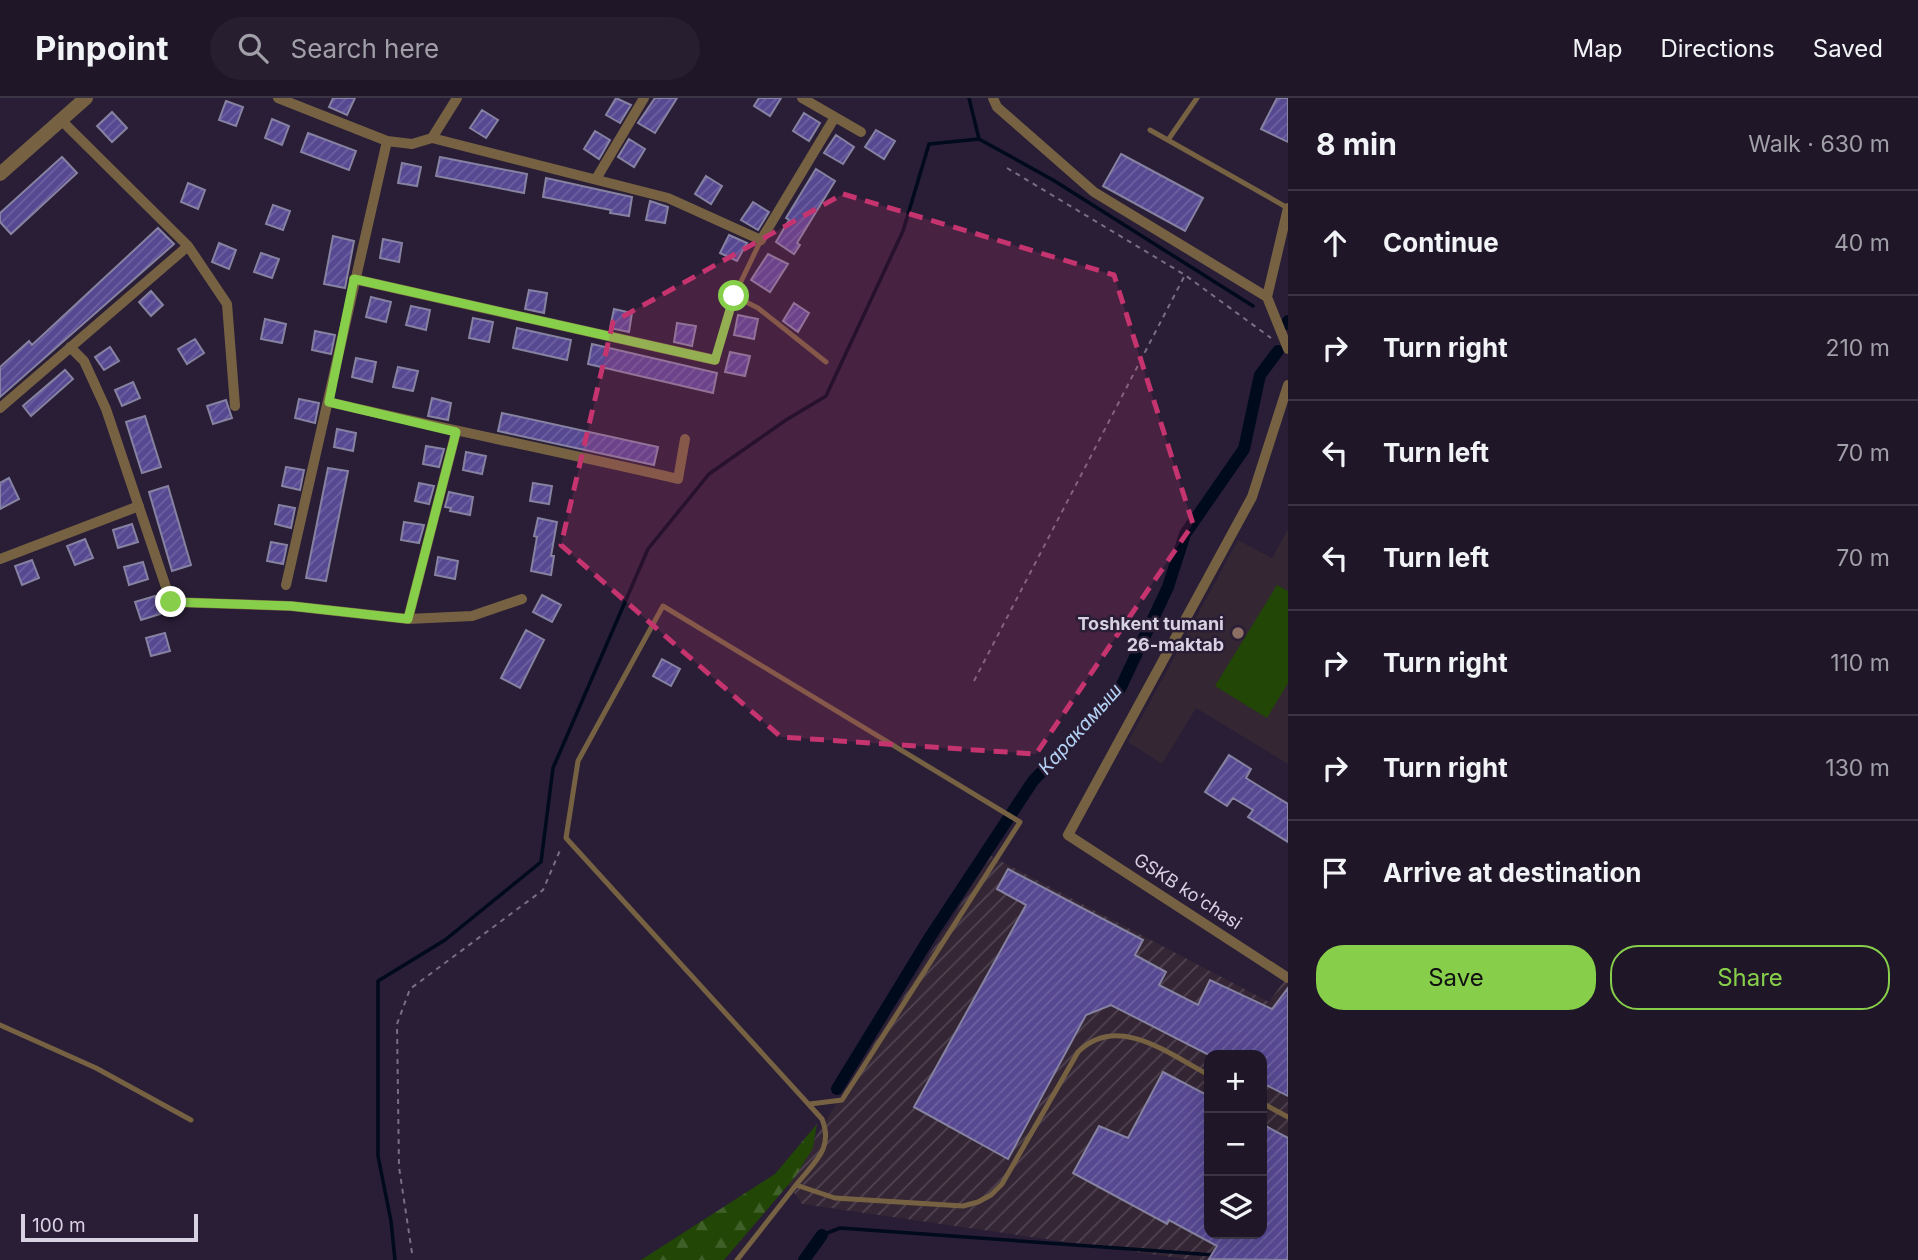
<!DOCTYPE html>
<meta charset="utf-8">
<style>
body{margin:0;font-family:Inter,sans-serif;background:#271f30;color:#f1f3f6}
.controls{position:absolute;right:21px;bottom:21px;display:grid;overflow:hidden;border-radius:14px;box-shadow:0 7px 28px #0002}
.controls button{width:63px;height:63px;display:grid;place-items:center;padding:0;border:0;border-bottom:2px solid #3c3545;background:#1f1628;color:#f1f3f6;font:35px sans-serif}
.scale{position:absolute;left:21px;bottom:18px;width:177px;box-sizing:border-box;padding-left:7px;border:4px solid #d7d1e1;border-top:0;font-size:19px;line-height:24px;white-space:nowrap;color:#d7d1e1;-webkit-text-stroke:5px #291e36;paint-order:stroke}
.stop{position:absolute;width:21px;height:21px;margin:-16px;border:5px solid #87cf4a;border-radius:50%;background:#fff}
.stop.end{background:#87cf4a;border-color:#fff;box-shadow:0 2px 7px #0008}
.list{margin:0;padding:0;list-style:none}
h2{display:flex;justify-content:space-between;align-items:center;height:91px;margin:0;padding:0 28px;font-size:30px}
h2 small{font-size:23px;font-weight:400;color:#a19fa8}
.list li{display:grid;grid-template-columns:46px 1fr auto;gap:21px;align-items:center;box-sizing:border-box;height:105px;padding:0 28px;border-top:2px solid #3c3545}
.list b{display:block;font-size:26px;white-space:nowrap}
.list em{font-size:23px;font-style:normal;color:#a19fa8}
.actions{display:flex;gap:14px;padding:21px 28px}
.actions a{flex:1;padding:16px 0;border:2px solid #87cf4a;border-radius:28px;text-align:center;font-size:24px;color:#87cf4a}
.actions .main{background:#87cf4a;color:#111}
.icon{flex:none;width:38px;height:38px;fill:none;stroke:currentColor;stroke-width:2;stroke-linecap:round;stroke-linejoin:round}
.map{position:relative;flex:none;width:1288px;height:1162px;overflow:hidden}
header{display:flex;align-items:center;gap:42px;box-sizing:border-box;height:98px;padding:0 35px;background:#1f1628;border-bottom:2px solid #3c3545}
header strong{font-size:33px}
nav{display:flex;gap:38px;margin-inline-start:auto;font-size:24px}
.search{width:490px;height:63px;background:#271f30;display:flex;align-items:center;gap:18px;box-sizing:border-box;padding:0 24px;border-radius:38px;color:#a19fa8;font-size:26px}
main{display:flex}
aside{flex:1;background:#1f1628}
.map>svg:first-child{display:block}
.industrial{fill:url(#industrial-furrows);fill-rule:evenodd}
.education{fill:#342633}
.forest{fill:url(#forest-firs)}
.pitch{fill:#214605}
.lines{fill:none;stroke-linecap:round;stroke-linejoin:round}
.stream{stroke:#000a1d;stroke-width:3.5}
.canal{stroke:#000a1d;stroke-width:12}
.building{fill:url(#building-hatch);stroke:#8682a1;stroke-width:2}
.path{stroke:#786f83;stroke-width:2;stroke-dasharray:5 5;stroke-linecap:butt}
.service{stroke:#766242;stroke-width:5}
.minor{stroke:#766242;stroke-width:10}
.tertiary{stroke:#766242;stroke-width:14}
.route{stroke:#87cf4a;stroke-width:9}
.marked{fill:#c5346f;fill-opacity:0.2;stroke:#c5346f;stroke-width:5;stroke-dasharray:14 9;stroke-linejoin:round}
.education-dot{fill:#8d6e63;stroke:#291e36;stroke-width:2.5}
.labels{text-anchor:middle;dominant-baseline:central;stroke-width:5;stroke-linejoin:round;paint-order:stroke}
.poi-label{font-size:18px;font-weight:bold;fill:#d7d1e1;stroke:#291e36;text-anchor:end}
.street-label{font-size:18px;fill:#d7d1e1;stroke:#291e36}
.water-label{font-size:19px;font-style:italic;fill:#b5d3f6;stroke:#291e36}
</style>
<header>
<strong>Pinpoint</strong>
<div class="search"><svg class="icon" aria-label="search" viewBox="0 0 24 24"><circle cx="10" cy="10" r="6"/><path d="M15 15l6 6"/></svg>Search here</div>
<nav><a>Map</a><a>Directions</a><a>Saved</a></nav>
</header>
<main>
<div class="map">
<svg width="1288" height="1162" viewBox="0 0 1288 1162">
<defs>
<pattern id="industrial-furrows" width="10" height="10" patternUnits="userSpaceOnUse" patternTransform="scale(1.75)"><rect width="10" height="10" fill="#342634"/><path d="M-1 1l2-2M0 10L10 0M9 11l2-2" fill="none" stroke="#514451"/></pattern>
<pattern id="forest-firs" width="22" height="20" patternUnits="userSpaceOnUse" patternTransform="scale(1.75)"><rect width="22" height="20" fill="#214605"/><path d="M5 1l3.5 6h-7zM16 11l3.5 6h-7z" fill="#406029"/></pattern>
<pattern id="building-hatch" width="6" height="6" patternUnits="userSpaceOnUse" patternTransform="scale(1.75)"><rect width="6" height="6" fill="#574892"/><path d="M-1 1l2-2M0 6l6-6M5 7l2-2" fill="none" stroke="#6e61a1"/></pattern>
</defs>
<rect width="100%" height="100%" fill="#291e36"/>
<path class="industrial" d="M991,758L1269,904L1284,883L1288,885V1162H1193L802,1106L787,1085ZM1209,957H1262V1136H1209Z"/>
<path class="education" d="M1288,431V666L1196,610L1162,666L1128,644L1238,442L1272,460Z"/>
<path class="forest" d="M817,1026L813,1050L795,1079L724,1162H641L775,1076Z"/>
<path class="pitch" d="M1277,487L1288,493V585L1267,620L1215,588Z"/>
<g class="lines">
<path class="stream" d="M969,0L979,41L1053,82L1253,208
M822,1137L840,1130L1214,1157
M395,1162L391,1123L378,1058V883L445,842L541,764L553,670L648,451L709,376L786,322L826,298L903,133L929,46L979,41"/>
<path class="canal" d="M1287,226L1288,223
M837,991L930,839L1033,683L1120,591L1168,489L1185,436L1244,351L1260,277L1278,253
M804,1162L822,1137"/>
</g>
<path class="building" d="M333,0H355L347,17L329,9Z
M616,0L631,7L620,25L606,17Z
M655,0H677L655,35L638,25Z
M759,0H781L770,18L754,8Z
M1277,0H1288V44L1261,31Z
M226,3L243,9L236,28L219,22Z
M482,12L498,22L486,40L470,30Z
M112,14L127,30L112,44L97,28Z
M804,15L820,25L809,43L793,33Z
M272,21L289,28L282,47L265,40Z
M876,32L895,43L884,61L865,49Z
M595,33L610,42L599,61L584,51Z
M308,35L356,53L349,72L301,54Z
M836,37L854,49L843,66L824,55Z
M629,41L645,51L634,69L618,59Z
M1121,56L1203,100L1185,133L1103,88Z
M62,59L77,75L11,136L0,124V115Z
M440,59L527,76L524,95L436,78Z
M402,65L421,69L417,88L398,85Z
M816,71L835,83L797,145L800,147L794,156L776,144L789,122L786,120Z
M706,78L722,88L711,106L695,96Z
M546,80L632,99L629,118L610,115L611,112L543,99Z
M188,85L205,92L198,111L181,104Z
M650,103L668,109L665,125L646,122Z
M753,104L769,114L758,132L741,122Z
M273,107L290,113L283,132L266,126Z
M158,130L174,146L0,299V269L29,243L32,247Z
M729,137L747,145L737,163L720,155Z
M333,138L354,143L345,190L324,186Z
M383,141L402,145L399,164L380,160Z
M219,145L236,152L229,171L212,164Z
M261,155L279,161L272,180L254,174Z
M768,156L788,166L770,194L751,182Z
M529,192L547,195L544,215L525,211Z
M151,193L163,207L151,218L139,204Z
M371,199L391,204L386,224L366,219Z
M794,205L809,215L798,234L783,223Z
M411,208L430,212L426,232L406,227Z
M614,211L632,215L629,234L610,230Z
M738,217L758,221L754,241L734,237Z
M473,220L493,224L489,244L469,240Z
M265,221L286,226L282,245L261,241Z
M677,225L696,228L692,248L674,244Z
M517,230L571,242L567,262L513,250Z
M315,233L335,237L331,256L312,252Z
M195,241L204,255L187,266L178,251Z
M592,246L717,275L713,295L588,266Z
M110,249L119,263L104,272L95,259Z
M730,254L750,258L745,278L725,274Z
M356,260L376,264L372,284L352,279Z
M398,269L418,273L413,293L393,289Z
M65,272L73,281L31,318L23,308Z
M133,284L140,300L122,308L115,292Z
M432,300L451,305L448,322L428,318Z
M299,301L319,305L315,325L295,320Z
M226,302L232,320L213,326L207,308Z
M502,315L658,349L654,367L498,333Z
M145,318L161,369L142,375L126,324Z
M337,331L356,335L353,353L334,349Z
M426,348L444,351L439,369L423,366Z
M466,354L486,358L482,376L463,372Z
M286,369L304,372L300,392L282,388Z
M328,370L348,373L326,483L306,480Z
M9,380L19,401L0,411V385Z
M419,385L434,388L429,406L415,403Z
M533,385L552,388L549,406L530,403Z
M168,388L191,467L172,473L149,394Z
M449,394L473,399L470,417L450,413L451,410L445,409Z
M279,407L295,410L291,430L275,426Z
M538,420L557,424L551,458H554L551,477L531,473L537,439L534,438Z
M404,424L424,427L419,445L401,442Z
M132,426L138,444L118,450L113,432Z
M85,441L93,460L75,467L67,448Z
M271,444L287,447L283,466L267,463Z
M438,459L458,463L455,481L435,477Z
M32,462L39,480L22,487L15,468Z
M143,464L148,481L129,487L124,469Z
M542,497L561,507L552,524L533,514Z
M155,498L160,516L141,522L135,504Z
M526,532L544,542L520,590L501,580Z
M165,535L170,553L151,558L146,540Z
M662,561L680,571L671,588L653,578Z
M1229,657L1251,671L1246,680L1288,706V744L1248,719L1253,712L1233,700L1227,708L1205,694Z
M1008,771L1143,842L1135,857L1166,874L1159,887L1198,907L1210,882L1272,911L1288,890V998L1262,985V957H1209L1111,907L1086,917L1008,1061L914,1009L1026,807L997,791Z
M1163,974L1209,998V1136H1262V1026L1288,1040V1162L1209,1161L1217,1148L1169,1122L1167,1126L1073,1075L1099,1028L1128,1040Z"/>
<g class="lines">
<path class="path" d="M1007,70L1185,177L1271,240
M974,583L1185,177
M412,1155L399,1069L397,926L410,891L543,792L561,750"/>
<path class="service" d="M1150,32L1288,110
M1168,42L1197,0
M734,198L758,210L826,264
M715,262L734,198L761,142
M0,927L96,970L191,1022
M1262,1005L1288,1019
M796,1087C814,1064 834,1051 822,1021L566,740L578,663L663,508L1020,724L842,1002L810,1006
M737,1162L796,1087L835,1100L963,1108L978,1104L991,1097L1002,1086L1078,954C1118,915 1169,956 1209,977"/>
<path class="minor" d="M278,0L387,43L412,46L432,40L668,100L761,142L835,19
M802,0L861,34
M993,0L997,9L1094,94L1267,199
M61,22L188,148L227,206L235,308
M432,40L457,0
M596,81L644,0
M1288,110L1267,199L1288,251
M354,181L715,262
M70,249L84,263L106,311L171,504L291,508L408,521L472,518L522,501
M1288,287L1252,399L1068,737L1288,880
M329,304C445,331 562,354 678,381L685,341
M0,310L188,148
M0,461L139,408
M286,487L387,43
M408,521L456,334"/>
<path class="tertiary" d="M0,76L86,0"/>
</g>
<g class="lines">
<path class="route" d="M171,504L291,508L408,521L456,334L329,304L354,181L715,262L734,198"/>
</g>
<path class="marked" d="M843,96L1114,177L1193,426L1036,656L781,639L561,447L613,224Z"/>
<circle class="education-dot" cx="1238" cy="535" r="7"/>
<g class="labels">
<g class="poi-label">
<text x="1224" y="525">Toshkent tumani<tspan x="1224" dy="21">26-maktab</tspan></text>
</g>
<g class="street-label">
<text transform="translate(1188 793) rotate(33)">GSKB ko'chasi</text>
</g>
<g class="water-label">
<text transform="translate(1080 631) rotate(-48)">Каракамыш</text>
</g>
</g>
</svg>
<div class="controls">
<button>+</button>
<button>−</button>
<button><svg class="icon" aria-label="layers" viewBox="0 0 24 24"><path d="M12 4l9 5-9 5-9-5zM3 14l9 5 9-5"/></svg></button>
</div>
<div class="scale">100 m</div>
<div class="stop" style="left:734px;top:198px"></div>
<div class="stop end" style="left:171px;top:504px"></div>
</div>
<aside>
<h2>8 min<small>Walk · 630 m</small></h2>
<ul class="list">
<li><svg class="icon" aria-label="ahead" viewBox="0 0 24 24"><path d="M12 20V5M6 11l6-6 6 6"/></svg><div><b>Continue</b></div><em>40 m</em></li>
<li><svg class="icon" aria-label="right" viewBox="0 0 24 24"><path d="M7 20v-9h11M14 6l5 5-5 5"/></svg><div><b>Turn right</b></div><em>210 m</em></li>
<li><svg class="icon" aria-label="left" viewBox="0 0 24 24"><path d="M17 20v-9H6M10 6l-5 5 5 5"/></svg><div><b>Turn left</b></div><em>70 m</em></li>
<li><svg class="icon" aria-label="left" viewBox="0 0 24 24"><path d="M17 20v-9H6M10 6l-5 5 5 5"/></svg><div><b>Turn left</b></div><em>70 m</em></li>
<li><svg class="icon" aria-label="right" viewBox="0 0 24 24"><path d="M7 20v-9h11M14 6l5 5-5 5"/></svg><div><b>Turn right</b></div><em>110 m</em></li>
<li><svg class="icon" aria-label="right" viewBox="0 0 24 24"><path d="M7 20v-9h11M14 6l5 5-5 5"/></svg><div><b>Turn right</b></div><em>130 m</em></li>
<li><svg class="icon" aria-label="arrive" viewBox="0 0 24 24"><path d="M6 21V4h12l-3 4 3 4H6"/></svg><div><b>Arrive at destination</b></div></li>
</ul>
<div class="actions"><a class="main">Save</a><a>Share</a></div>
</aside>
</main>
